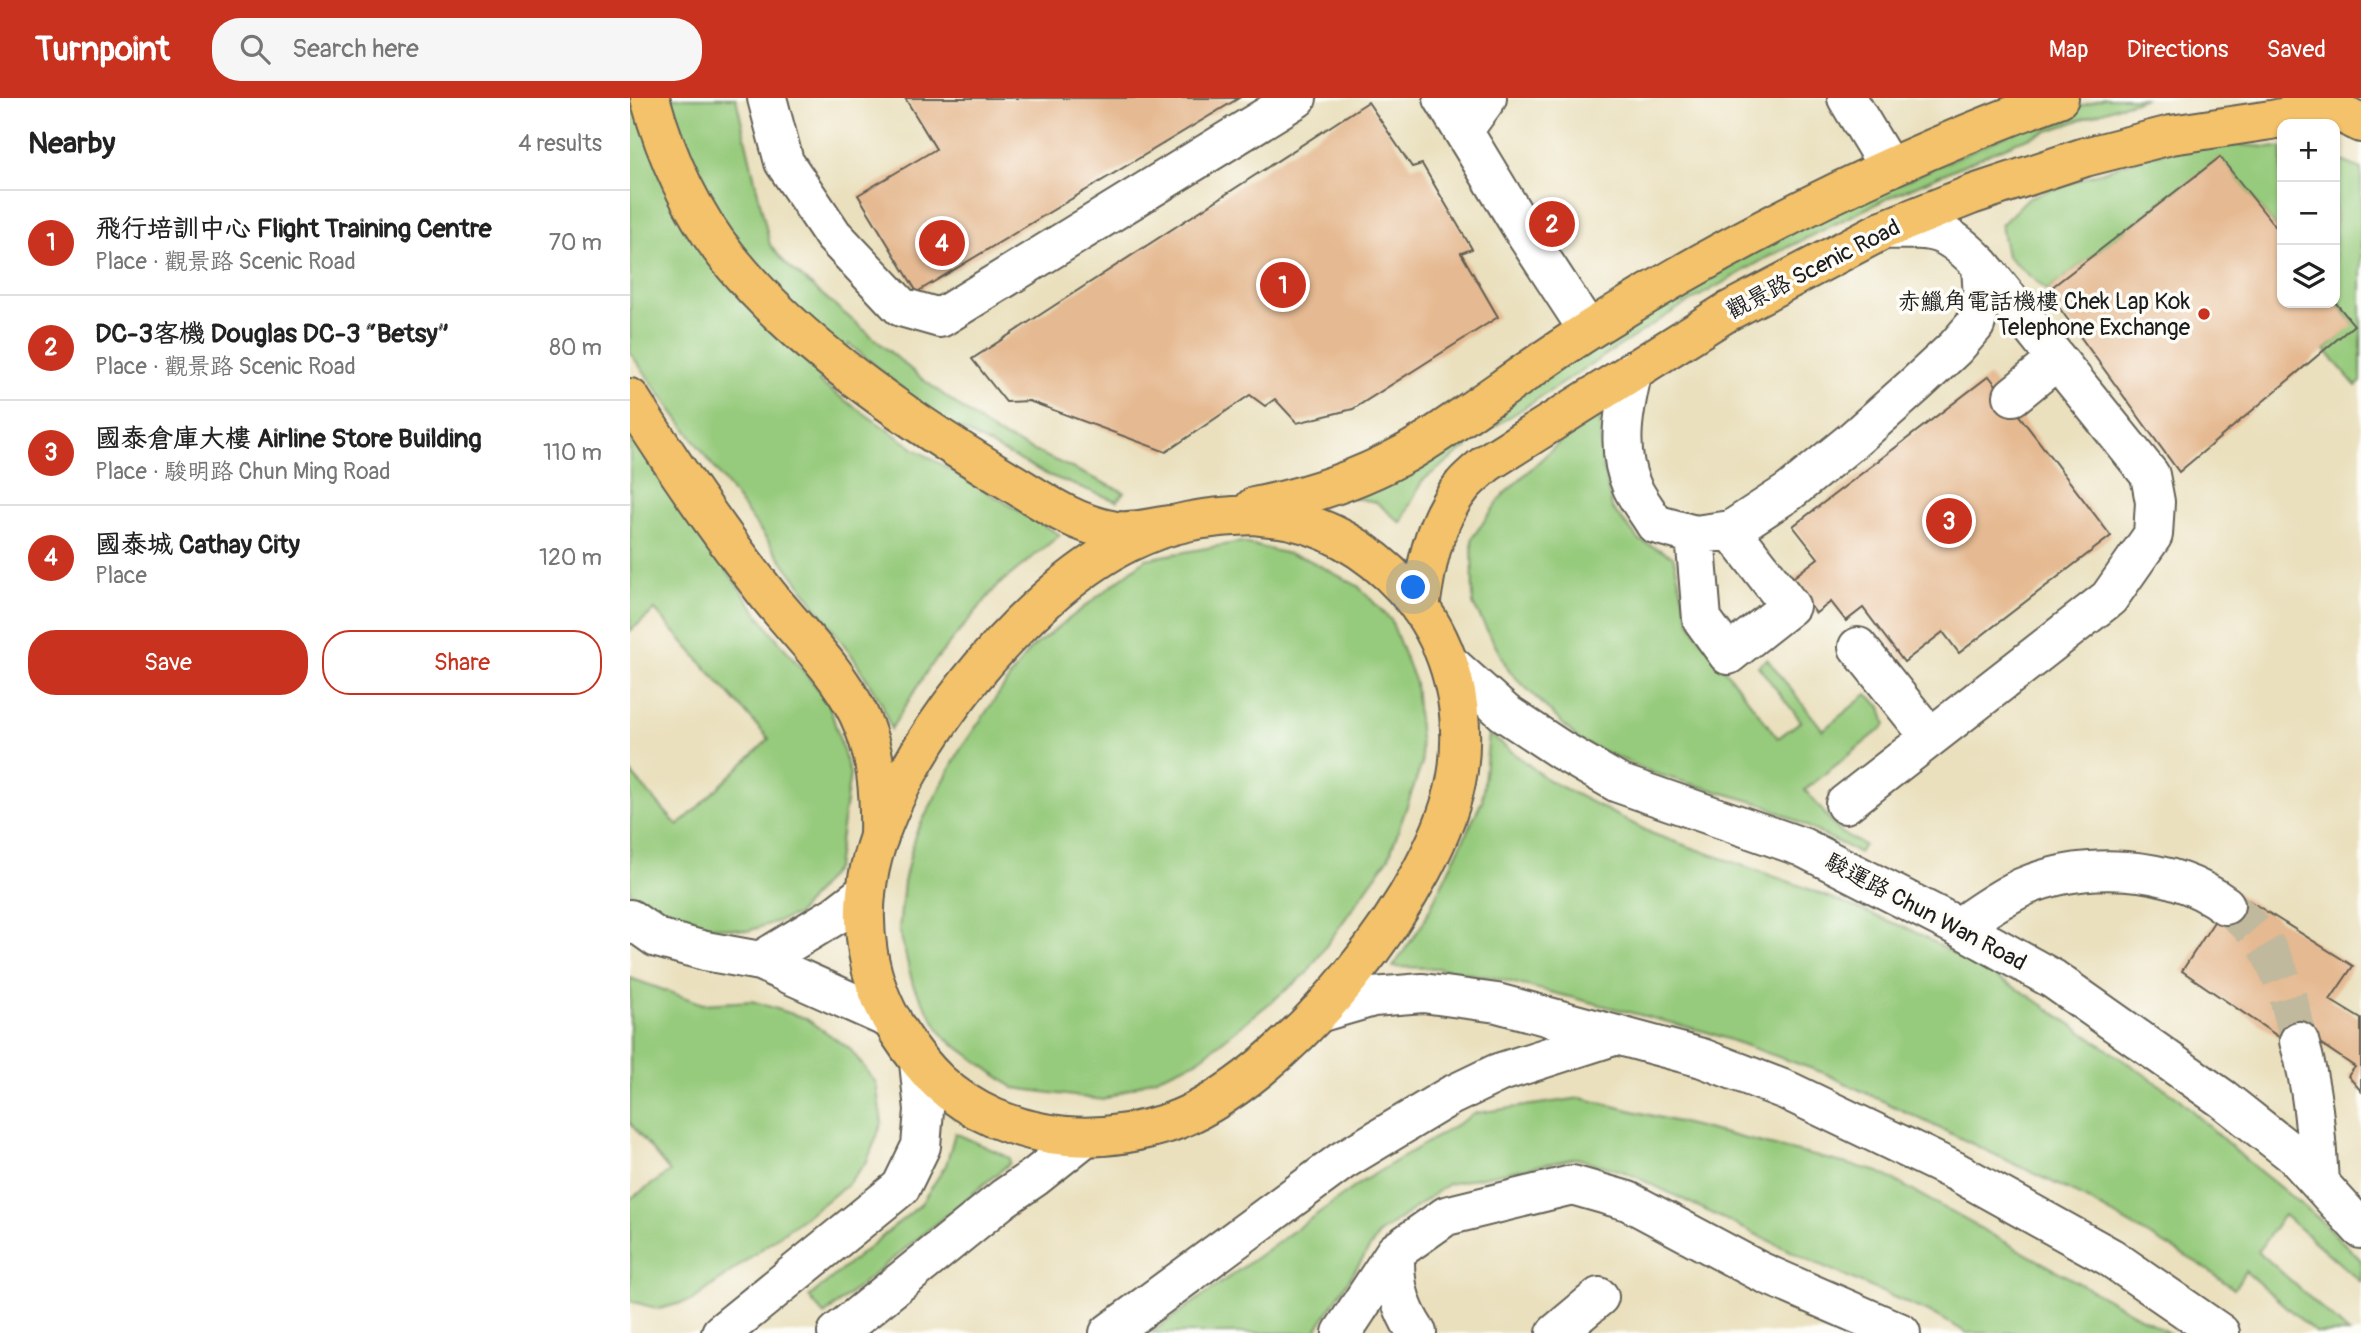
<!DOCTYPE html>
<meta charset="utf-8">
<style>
body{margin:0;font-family:Pangolin,"LXGW WenKai TC",sans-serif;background:#f6f6f6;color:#222}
.controls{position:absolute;right:21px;top:21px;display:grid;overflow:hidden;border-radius:14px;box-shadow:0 2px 5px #0004}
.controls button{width:63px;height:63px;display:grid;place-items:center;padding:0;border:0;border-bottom:2px solid #e0e0e0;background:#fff;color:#222;font:35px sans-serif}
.you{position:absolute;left:784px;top:490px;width:24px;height:24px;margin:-18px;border:5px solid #fff;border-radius:50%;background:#1a73e8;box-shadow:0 0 0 10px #1a73e833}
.badge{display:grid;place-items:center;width:46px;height:46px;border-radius:50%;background:#c8321e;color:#fff;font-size:23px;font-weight:700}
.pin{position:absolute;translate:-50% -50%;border:4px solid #fff;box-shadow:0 2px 7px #0006}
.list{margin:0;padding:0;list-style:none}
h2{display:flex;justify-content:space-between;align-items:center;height:91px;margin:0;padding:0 28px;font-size:30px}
h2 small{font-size:23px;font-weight:400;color:#767676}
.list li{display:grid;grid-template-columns:46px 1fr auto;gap:21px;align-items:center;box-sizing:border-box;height:105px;padding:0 28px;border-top:2px solid #e0e0e0}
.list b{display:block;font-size:26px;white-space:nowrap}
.list p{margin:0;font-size:23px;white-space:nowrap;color:#767676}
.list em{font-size:23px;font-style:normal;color:#767676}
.actions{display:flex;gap:14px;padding:21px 28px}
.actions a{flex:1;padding:16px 0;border:2px solid #c8321e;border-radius:28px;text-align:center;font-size:24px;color:#c8321e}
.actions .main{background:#c8321e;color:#fff}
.icon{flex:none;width:38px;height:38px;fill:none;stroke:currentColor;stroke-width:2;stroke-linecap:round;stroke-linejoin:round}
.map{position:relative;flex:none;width:1731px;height:1235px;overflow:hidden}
header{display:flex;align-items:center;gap:42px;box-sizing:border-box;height:98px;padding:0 35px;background:#c8321e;color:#fff}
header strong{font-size:33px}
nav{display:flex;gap:38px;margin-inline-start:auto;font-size:24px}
.search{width:490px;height:63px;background:#f6f6f6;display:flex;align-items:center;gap:18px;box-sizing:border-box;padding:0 24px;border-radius:28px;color:#767676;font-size:26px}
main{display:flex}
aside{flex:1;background:#fff}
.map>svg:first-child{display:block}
.green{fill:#96ca7b;stroke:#59734c;stroke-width:2}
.building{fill:#e5b991}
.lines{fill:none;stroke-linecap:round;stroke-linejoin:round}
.minor-tunnel{stroke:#c1b99e;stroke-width:38;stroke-dasharray:38 19;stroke-linecap:butt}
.minor-casing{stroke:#646155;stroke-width:42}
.major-casing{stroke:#646155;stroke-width:42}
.highway-casing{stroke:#646155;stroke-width:42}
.minor{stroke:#fff;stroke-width:38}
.major{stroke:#f3c26a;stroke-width:38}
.highway{stroke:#f3c26a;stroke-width:38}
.poi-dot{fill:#c8321e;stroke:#fdfcf7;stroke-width:2.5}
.labels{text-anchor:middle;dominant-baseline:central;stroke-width:7;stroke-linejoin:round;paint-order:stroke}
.street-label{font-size:23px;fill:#1c1c1c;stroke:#fdfcf7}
.poi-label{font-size:23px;fill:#1c1c1c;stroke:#fdfcf7;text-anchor:end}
</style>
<header>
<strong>Turnpoint</strong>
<div class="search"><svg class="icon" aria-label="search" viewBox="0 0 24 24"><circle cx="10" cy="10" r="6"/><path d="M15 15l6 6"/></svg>Search here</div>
<nav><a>Map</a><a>Directions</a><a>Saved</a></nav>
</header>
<main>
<aside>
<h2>Nearby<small>4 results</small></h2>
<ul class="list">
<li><span class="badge">1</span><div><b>飛行培訓中心 Flight Training Centre</b><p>Place · 觀景路 Scenic Road</p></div><em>70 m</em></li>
<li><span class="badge">2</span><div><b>DC-3客機 Douglas DC-3 “Betsy”</b><p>Place · 觀景路 Scenic Road</p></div><em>80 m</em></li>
<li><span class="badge">3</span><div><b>國泰倉庫大樓 Airline Store Building</b><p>Place · 駿明路 Chun Ming Road</p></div><em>110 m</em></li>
<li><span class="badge">4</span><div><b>國泰城 Cathay City</b><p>Place</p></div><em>120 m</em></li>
</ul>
<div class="actions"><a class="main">Save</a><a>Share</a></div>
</aside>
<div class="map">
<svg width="1731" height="1235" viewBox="0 0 1731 1235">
<rect width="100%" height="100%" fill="#fdfcf7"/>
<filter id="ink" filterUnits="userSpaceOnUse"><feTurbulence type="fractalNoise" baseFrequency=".0143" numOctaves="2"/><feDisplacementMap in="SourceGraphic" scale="14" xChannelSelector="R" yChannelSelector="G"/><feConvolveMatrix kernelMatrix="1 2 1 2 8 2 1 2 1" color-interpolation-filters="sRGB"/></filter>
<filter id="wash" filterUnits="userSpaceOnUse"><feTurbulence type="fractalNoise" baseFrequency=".00686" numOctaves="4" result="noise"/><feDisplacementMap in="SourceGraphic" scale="28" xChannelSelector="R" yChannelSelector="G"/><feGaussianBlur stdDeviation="1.57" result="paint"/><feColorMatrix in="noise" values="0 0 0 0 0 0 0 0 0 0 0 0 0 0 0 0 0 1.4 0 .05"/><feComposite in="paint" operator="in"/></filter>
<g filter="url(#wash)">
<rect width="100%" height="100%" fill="#eae0be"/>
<path class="green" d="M0,0H106L140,147L156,166L291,280L365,335L494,394L487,403L418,377L303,317L219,246L189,284L285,351L430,437L367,488L299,570L261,631L252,606L223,559L0,255Z
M1474,0H1517L1495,6L1384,45L1258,100L1140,158L1047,211L861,331L792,383L771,425L746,404L719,399L1131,148L1407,23Z
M1580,45L1652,50V137L1590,60L1417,193L1377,158L1371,127L1399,99L1520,57Z
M1705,60L1731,71V284L1726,288L1695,252L1723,226L1705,203Z
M961,315L970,319L972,363L982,410L1009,442L1043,458L1059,522L1067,536L1148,640L1171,623L1128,568L1137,561L1193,632L1237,596L1251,609L1256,627L1175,692L1210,734L1234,747L1229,755L1135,707L1023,675L950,643L879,573L843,506L842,440L873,397Z
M0,336L138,530L198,603L220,676L206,770L167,817L118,833L50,824L0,795V674L48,728L139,641L25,512L0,533Z
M610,444L675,460L728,488L761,522L785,585L792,665L759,759L676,876L567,963L473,1002L384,990L314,939L283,887L269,831L274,784L285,737L330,652L399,552L516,461Z
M859,636L918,682L1023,736L1171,788L1281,832L1398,897L1546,998L1616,1062L1688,1120L1731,1162V1184L1654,1117L1628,1153L1719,1235H1686L1615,1173L1604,1191L1571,1167L1443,1094L1194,975L1077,934L869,881L807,870L763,869L793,825L852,703Z
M0,880L73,906L122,903L175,920L220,951L246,985L252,1025L237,1063L216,1088L63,1202L29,1211L0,1203V1101L40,1074L0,1025Z
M951,1000L1249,1074L1539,1235H1337L1309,1219L1179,1162L998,1075L946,1060L818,1086L749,1136L684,1235H521L733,1083L846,1015Z
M325,1035L380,1060V1065L194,1217L179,1199L290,1107L316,1067Z"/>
<g id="blocks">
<path class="building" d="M275,0H609L287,194L228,97L306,51Z
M738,4L782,69L792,66L842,151L831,155L868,219L723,311L667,325L645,301L635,308L620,297L536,354L399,303L376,304L342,261Z
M1590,59L1652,137V205H1706L1724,227L1549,374L1417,193Z
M1359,278L1481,438L1329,555L1313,534L1274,564L1233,510L1216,523L1201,504L1186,515L1160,482L1188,460L1163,428Z
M1604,793L1723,868L1700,902L1731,921V993L1718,978L1725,969L1675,935L1665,950L1552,873Z"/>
</g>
</g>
<g filter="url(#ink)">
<use href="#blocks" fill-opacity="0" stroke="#646155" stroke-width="2"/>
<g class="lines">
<path class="minor-tunnel" d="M1595,807C1645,840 1656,888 1669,943"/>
<g class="minor-casing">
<path id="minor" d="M137,0L154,64L203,137L271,209L310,220L667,0
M813,0L896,137L958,232
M1217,0L1259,70
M833,33L857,0
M1003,272C994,310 985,352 1002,389C1008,402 1018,414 1025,426L1065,437L1101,432L1159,394L1223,342L1284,288L1325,250L1345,227L1353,201L1351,167
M1383,298L1427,262
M1065,437L1072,521L1098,557L1160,508L1101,432
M1228,549L1300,639
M820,566L875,615L931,652L988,685L1172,749L1329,829L1423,881L1593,1001L1664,1057L1731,1131
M1215,706L1479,500L1523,437L1525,404L1520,377L1351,167C1314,129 1305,131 1253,132
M0,821L27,840L75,853L130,863L262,922
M1329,829C1350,814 1370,800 1393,789C1454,763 1540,766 1595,807
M130,863L206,817L236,794
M688,915L743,899L793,895L867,905L1072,960L1158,993L1325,1073L1480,1159L1590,1235
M1669,943C1683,989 1686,1036 1689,1084
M765,1154C764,1184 769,1209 787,1235
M91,1235L271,1089L291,1048L294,1012L289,964
M207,1235L374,1100L405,1079L454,1040
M479,1235L712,1063L820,998L868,975L987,937
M712,1235L765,1154L816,1118L942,1087L998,1103L1129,1173L1271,1235
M926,1235L969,1199"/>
</g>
<g class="major-casing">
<path id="major" d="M1688,0L1700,10L1731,25
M624,409C674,399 724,383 769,359C791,348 811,333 832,319C874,290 915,260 959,232C1106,139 1266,60 1429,0
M624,417C636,419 649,419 661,422C711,433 754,464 785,503C822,551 836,612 828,672C812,791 653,986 538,1025C479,1044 421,1044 364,1020C319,1000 294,973 268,933C237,884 228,826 240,770C265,655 392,498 497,445C542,423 574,419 624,417Z
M790,510C796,467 804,422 833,387C840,379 849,372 857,365L1097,214L1253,132L1341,97L1455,59L1541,37L1641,22L1700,10"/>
</g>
<g class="highway-casing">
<path id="highway" d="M20,0C36,58 61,114 99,161C169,248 281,324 376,381C409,401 442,425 481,432C499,436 520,430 539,427
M0,300C43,368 88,433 137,496C168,535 206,570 228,615C247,654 250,696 249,739"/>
</g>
<use href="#minor" class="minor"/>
<use href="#major" class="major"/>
<use href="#highway" class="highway"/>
</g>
</g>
<circle class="poi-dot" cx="1574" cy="216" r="7"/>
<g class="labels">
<g class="street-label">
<text transform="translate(1183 171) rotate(-27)">觀景路 Scenic Road</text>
<text transform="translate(1296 814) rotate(28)">駿運路 Chun Wan Road</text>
</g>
<g class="poi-label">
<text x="1560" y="203">赤鱲角電話機樓 Chek Lap Kok<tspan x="1560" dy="26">Telephone Exchange</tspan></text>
</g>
</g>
</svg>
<div class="controls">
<button>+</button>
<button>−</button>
<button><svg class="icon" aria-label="layers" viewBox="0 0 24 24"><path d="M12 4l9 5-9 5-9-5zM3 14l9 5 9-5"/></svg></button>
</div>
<div class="you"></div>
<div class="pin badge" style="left:653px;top:187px">1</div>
<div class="pin badge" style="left:922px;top:126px">2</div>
<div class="pin badge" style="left:1319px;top:423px">3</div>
<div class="pin badge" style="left:312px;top:145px">4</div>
</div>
</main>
